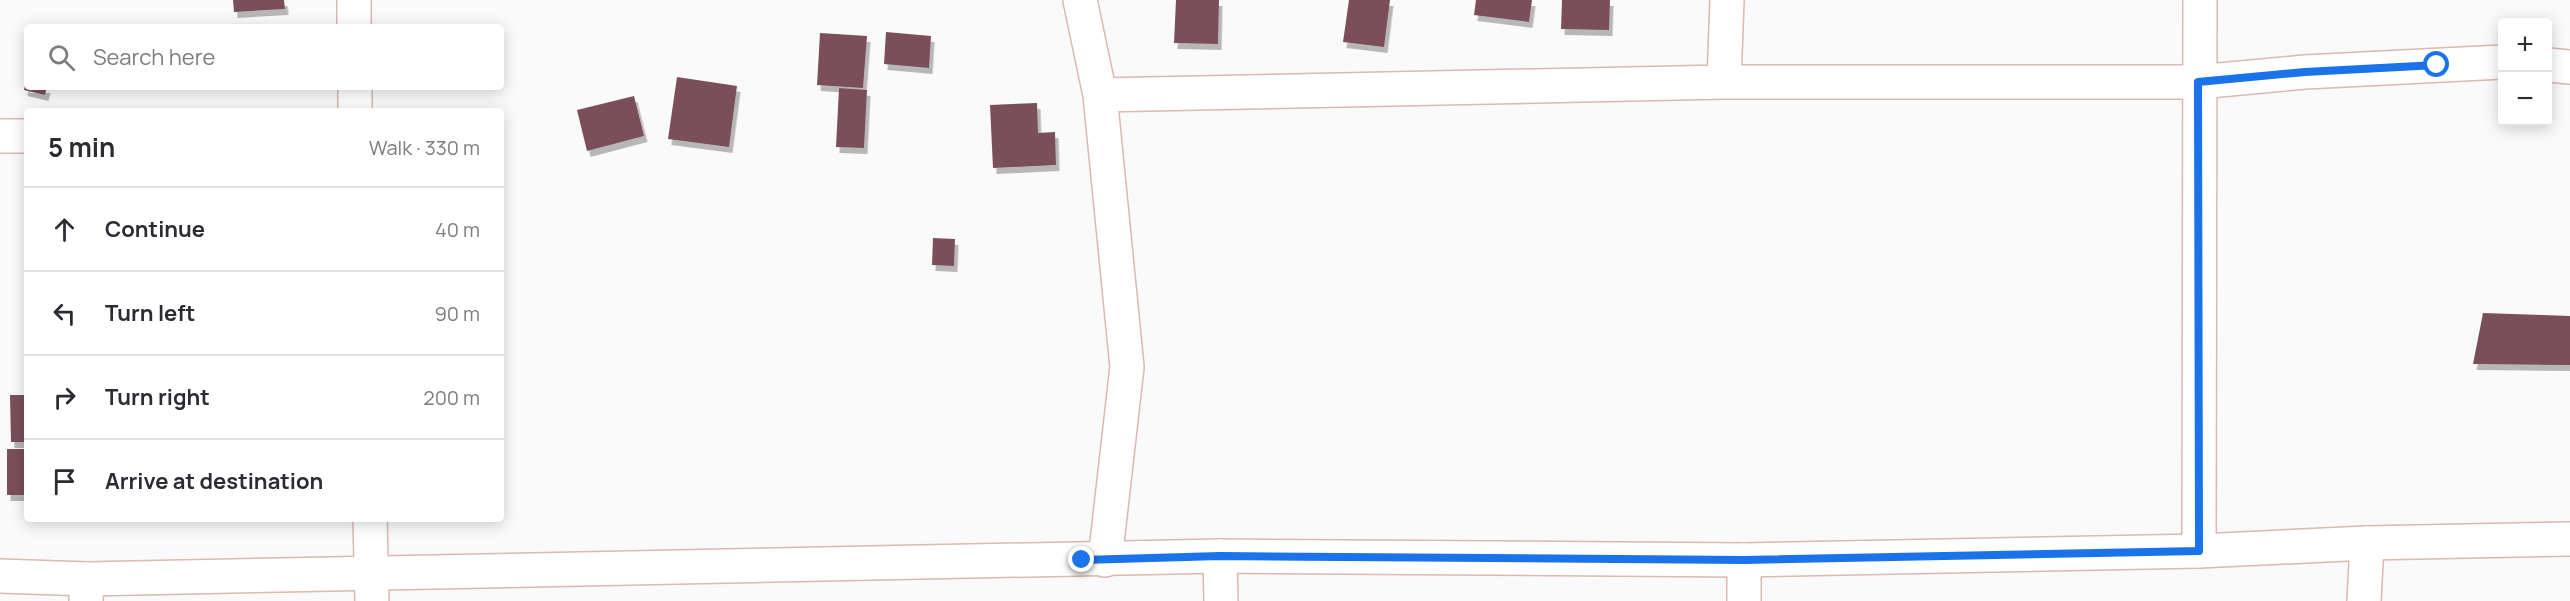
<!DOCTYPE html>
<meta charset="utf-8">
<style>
body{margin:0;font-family:Manrope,sans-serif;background:#f2f2f3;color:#2b2b33}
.controls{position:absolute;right:18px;top:18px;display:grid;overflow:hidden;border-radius:6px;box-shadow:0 3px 15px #0003}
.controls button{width:54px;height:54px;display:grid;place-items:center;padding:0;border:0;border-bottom:2px solid #e1e1e2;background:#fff;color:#2b2b33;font:30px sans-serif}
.stop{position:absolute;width:18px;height:18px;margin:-14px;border:4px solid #1a73e8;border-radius:50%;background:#fff}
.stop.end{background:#1a73e8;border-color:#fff;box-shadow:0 2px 6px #0008}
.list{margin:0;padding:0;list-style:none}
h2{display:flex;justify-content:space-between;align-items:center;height:78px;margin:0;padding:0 24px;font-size:26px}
h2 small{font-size:20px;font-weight:400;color:#7c7c81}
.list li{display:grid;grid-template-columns:39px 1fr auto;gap:18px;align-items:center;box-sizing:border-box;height:84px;padding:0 24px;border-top:2px solid #e1e1e2}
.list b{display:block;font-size:22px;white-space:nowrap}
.list em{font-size:20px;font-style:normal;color:#7c7c81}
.icon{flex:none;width:33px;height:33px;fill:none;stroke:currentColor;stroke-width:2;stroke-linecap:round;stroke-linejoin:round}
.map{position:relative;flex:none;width:2570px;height:601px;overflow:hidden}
.search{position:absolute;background:#fff;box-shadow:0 3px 15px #0003;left:24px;top:24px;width:480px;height:66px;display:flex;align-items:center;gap:15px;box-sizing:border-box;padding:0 21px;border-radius:6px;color:#7c7c81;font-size:22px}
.panel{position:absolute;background:#fff;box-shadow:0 3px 15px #0003;left:24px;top:108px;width:480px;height:414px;border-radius:6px}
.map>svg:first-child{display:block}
.building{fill:#7a505a;filter:url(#shadow)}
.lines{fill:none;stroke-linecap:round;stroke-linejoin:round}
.minor-casing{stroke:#dbb8b0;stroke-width:36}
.secondary-casing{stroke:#dbb8b0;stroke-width:36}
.minor{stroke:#fff;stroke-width:33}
.secondary{stroke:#fff;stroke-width:33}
.route{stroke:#1a73e8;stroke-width:8}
</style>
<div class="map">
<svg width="2570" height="601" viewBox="0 0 2570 601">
<defs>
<filter id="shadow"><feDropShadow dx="3.5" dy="6" stdDeviation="0" flood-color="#0004"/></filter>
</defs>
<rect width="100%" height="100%" fill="#fafafa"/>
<path class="building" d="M233,0H284L285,9L234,12Z
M1176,0H1219L1218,44L1174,43Z
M1349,0H1390L1384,47L1343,42Z
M1476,0H1532L1529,22L1474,15Z
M1562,0H1610L1609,30L1561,29Z
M886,32L931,36L929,68L884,64Z
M820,33L867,36L863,88L817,85Z
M677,77L737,86L729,147L668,139Z
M26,81L27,87H47L45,95L24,90Z
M839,88L867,90L864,148L836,147Z
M634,96L644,136L587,151L577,110Z
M1037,103L1038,133L1055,132L1056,165L993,168L990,105Z
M933,238L955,239L954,266L932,265Z
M2483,313L2570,316V365L2473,364Z
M10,395H27V442H11Z
M7,449H27V495H7Z"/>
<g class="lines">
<g class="minor-casing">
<path id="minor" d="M354,0V27
M1080,0L1100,95L1127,367L1105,560
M2548,65L2570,67
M1724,82L1727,0
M355,87V111
M1100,95L1724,82H2198L2305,72L2502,62
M0,136H27
M370,519L372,601
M2199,551L2200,0
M1220,556L1221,601
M1744,560V601
M86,601L87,579
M2364,601L2367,543"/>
</g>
<g class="secondary-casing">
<path id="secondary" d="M0,576L87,579L1220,556L1744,560L2199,551L2367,543L2570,539"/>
</g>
<use href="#minor" class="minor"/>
<use href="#secondary" class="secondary"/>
</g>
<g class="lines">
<path class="route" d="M1082,560L1220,556L1744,560L2199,551L2198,82L2305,72L2437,65"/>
</g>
</svg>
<div class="controls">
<button>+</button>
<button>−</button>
</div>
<div class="stop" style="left:2437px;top:65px"></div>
<div class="stop end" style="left:1082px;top:560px"></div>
<div class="search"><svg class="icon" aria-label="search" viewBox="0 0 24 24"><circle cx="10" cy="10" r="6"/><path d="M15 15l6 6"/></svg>Search here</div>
<section class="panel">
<h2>5 min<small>Walk · 330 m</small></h2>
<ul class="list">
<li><svg class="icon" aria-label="ahead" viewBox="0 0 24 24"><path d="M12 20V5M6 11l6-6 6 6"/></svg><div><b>Continue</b></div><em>40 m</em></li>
<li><svg class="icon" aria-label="left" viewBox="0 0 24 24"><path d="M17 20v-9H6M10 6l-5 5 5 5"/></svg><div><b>Turn left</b></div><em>90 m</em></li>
<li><svg class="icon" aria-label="right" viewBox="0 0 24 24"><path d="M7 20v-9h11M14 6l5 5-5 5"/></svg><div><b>Turn right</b></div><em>200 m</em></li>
<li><svg class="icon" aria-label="arrive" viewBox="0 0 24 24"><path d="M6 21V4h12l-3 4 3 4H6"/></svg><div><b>Arrive at destination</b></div></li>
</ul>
</section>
</div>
